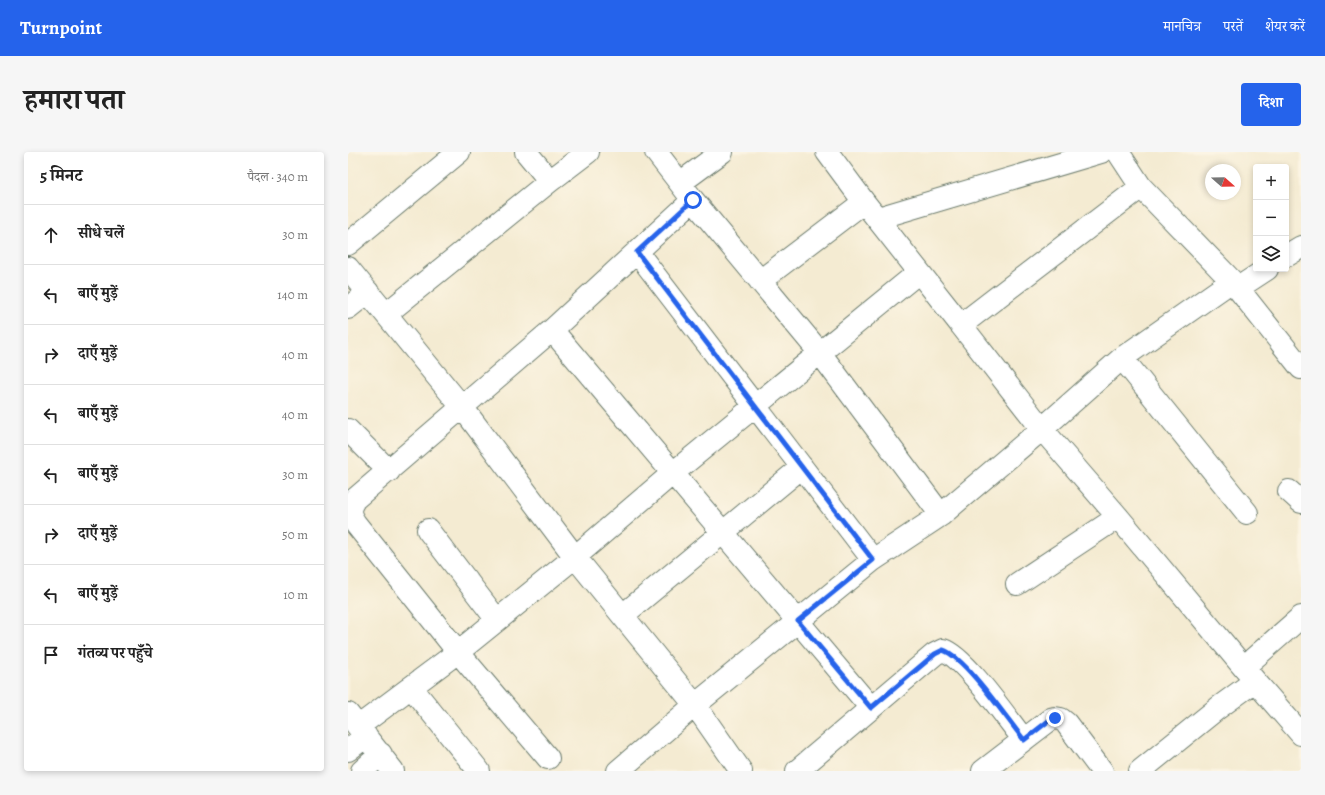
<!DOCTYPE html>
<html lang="hi">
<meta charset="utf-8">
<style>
body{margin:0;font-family:Alegreya,"Noto Serif Devanagari",serif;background:#f6f6f6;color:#222}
.controls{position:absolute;right:12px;top:12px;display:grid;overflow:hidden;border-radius:4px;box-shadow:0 2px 6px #0003}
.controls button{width:36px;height:36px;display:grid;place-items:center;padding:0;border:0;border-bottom:1px solid #e0e0e0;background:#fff;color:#222;font:20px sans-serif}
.compass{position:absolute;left:857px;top:12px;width:36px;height:36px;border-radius:50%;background:#fff;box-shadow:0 2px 6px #0003;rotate:110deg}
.stop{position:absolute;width:12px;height:12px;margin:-9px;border:3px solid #2563eb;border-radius:50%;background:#fff}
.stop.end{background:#2563eb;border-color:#fff;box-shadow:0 1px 4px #0008}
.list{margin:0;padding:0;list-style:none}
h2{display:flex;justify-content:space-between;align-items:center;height:52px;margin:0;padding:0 16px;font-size:17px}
h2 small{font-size:13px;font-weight:400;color:#767676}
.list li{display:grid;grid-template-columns:26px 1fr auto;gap:12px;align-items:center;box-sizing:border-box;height:60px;padding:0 16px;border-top:1px solid #e0e0e0}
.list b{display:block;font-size:15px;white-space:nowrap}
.list em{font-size:13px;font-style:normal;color:#767676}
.icon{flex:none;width:22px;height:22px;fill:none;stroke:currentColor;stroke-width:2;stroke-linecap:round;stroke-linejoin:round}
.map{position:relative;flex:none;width:953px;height:619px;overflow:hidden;border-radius:4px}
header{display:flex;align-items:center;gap:24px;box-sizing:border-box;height:56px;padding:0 20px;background:#2563eb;color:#fff}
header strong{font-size:19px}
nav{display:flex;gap:22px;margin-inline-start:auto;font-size:14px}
.intro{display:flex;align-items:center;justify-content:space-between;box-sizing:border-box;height:96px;padding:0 24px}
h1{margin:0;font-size:28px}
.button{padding:10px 18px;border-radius:4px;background:#2563eb;color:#fff;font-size:14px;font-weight:700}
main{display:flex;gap:24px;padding:0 24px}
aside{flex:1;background:#fff;border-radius:4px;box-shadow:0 2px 6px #0003}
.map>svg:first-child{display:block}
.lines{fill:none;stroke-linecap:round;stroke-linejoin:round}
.minor-casing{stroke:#6a7a6b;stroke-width:24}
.minor{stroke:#fff;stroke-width:22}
.route{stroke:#2563eb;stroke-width:5}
</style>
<header>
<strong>Turnpoint</strong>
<nav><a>मानचित्र</a><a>परतें</a><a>शेयर करें</a></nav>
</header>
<div class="intro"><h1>हमारा पता</h1><a class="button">दिशा</a></div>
<main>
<aside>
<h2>5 मिनट<small>पैदल · 340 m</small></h2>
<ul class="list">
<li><svg class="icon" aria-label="ahead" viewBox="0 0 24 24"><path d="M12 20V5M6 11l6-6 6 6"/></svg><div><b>सीधे चलें</b></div><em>30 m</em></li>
<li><svg class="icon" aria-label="left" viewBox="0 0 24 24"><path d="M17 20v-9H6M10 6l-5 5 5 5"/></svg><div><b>बाएँ मुड़ें</b></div><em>140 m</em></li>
<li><svg class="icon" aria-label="right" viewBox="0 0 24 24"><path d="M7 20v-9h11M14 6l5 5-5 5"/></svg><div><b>दाएँ मुड़ें</b></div><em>40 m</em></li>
<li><svg class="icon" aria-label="left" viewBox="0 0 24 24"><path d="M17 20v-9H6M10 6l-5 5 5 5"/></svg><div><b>बाएँ मुड़ें</b></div><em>40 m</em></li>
<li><svg class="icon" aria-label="left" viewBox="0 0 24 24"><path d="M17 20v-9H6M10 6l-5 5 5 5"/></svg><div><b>बाएँ मुड़ें</b></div><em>30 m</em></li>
<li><svg class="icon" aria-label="right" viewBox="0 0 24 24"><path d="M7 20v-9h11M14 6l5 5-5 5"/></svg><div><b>दाएँ मुड़ें</b></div><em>50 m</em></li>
<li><svg class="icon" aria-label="left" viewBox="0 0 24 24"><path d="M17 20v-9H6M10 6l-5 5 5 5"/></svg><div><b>बाएँ मुड़ें</b></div><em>10 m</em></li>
<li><svg class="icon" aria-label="arrive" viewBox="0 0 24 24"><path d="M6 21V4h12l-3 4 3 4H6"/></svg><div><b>गंतव्य पर पहुँचे</b></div></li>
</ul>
</aside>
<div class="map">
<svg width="953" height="619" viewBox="0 0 953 619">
<rect width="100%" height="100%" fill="#fcf5e5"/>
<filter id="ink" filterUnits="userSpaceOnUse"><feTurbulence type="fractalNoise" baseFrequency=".025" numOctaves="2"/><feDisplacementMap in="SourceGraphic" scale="8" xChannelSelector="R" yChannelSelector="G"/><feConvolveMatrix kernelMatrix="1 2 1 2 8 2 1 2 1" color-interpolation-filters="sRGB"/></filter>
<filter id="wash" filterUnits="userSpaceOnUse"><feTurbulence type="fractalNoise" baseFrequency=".012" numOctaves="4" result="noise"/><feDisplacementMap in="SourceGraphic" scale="16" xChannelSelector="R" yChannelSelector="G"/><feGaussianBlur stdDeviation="0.9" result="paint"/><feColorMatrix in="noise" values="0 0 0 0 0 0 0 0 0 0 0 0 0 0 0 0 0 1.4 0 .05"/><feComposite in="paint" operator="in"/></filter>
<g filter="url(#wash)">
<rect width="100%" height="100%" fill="#f4ebd2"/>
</g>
<g filter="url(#ink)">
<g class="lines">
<g class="minor-casing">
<path id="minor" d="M178,0L202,29
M308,0L345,48
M479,0L516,50L613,173
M770,0L793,35L884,129L953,216
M332,31L374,0
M793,35L613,173L694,277L770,365L907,529L953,582
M530,66L753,0
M0,92L111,0
M289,100L525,408
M938,104L953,95
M0,116L114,255L227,405L347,553L393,619
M412,129L516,50
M890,136L919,117
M0,156L20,140
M38,162L202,29L240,0
M204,178L523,556
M774,206L899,361
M0,278L41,319
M941,339L953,350
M80,378L149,468
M669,432L770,365
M275,463L454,315
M896,515L953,465
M63,535L131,619
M0,562L45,619
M11,574L110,500L227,405L325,321L571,120
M0,598L18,584
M200,606L110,500L7,371C1,362 0,357 7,347L204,178L345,48L472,201L593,363
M14,619L33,602
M270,619L347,553L525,408L593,363L694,277L774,206L884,129
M449,619L587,502L595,498C617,505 660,568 676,588
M635,619L703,567L707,566L713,567L718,571L754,619
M792,619L870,556L907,529"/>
</g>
<use href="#minor" class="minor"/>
</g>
</g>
<g class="lines" filter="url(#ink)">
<path class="route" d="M345,48L289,100L525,408L450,469L523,556L587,502L595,498C617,505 660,568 676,588L703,567L707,566"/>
</g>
</svg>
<div class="controls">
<button>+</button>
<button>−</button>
<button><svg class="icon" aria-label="layers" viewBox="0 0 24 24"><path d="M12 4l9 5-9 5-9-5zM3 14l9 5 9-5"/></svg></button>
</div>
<svg class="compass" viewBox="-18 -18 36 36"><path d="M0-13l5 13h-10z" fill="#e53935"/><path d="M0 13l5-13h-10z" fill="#767676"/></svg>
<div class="stop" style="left:345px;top:48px"></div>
<div class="stop end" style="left:707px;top:566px"></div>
</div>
</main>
